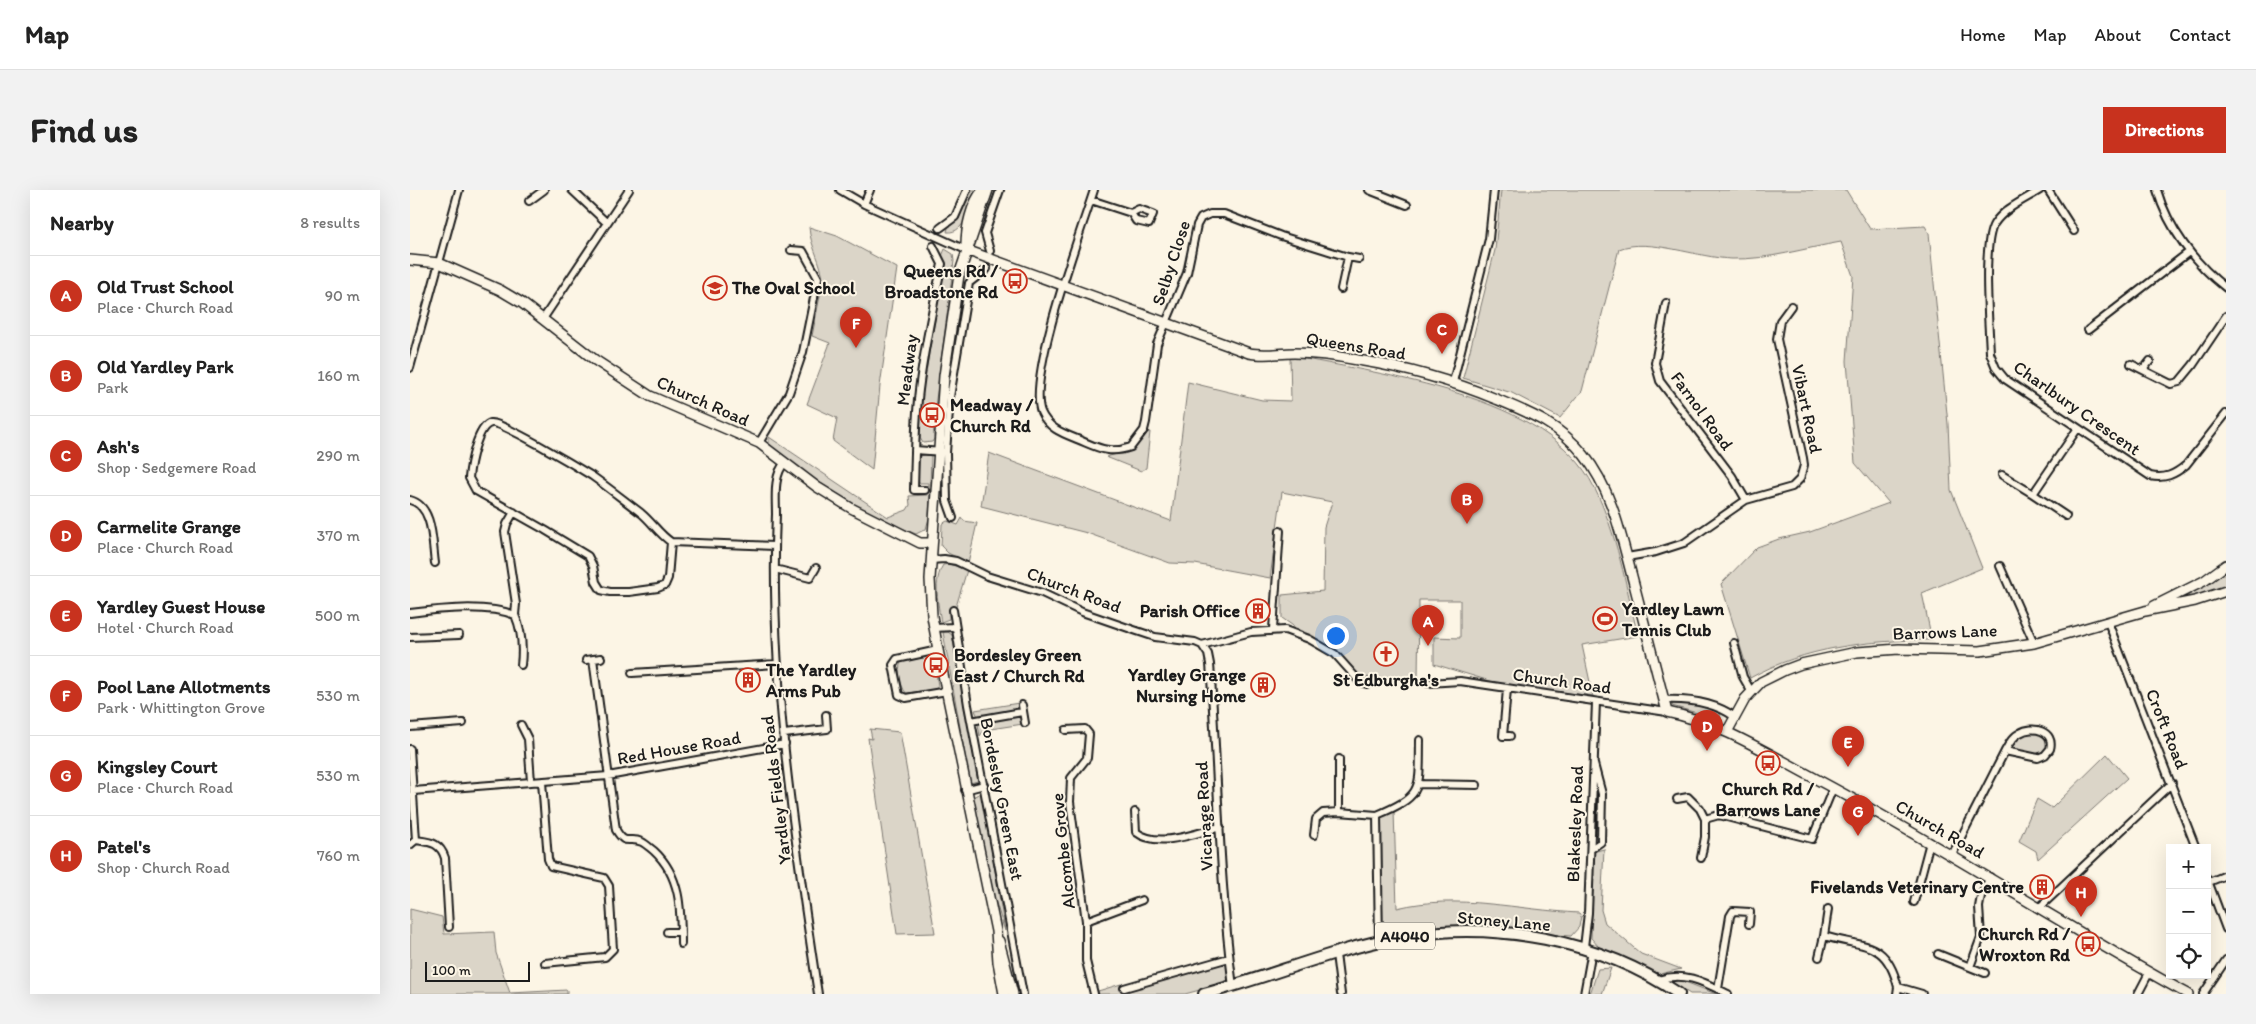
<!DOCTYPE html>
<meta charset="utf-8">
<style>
body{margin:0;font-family:Itim,sans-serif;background:#f2f2f2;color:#222}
.controls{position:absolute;right:15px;bottom:15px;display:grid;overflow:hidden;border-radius:0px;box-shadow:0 5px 20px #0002}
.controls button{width:45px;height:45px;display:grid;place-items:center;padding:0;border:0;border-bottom:1px solid #e0e0e0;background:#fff;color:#222;font:25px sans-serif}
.scale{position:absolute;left:15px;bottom:12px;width:105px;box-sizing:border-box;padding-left:5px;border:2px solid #1c1c1c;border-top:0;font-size:14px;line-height:18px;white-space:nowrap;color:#1c1c1c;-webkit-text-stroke:4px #fcf5e5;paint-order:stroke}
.you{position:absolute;left:925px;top:445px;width:18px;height:18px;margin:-12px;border:4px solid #fff;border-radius:50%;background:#1a73e8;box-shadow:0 0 0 8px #1a73e833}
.badge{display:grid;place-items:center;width:32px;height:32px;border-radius:50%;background:#c8321e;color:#fff;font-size:16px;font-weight:700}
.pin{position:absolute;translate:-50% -41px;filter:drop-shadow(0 1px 2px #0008)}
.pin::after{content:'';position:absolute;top:26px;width:18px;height:15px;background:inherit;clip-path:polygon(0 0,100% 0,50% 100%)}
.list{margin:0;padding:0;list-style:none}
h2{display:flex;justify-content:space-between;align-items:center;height:65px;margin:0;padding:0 20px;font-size:21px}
h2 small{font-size:16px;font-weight:400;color:#767676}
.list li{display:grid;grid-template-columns:32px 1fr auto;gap:15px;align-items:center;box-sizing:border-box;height:80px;padding:0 20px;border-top:1px solid #e0e0e0}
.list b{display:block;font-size:19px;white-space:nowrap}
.list p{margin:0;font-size:16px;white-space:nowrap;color:#767676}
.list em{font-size:16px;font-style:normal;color:#767676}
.icon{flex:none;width:28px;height:28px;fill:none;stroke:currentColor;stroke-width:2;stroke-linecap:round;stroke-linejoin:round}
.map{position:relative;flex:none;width:1816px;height:804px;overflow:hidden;border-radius:0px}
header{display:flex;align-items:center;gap:30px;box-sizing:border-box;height:70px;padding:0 25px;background:#fff;border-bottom:1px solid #e0e0e0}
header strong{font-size:24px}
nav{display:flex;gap:28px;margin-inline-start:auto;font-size:18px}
.intro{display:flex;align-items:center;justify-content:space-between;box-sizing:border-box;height:120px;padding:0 30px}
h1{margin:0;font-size:35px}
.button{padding:12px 22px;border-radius:0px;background:#c8321e;color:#fff;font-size:18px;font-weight:700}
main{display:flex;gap:30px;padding:0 30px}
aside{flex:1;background:#fff;border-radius:0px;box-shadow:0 5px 20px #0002}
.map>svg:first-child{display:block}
.green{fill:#dbd5c8;stroke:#7c7872}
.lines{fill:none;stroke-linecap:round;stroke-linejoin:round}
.street-casing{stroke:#1c1c1c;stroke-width:10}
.secondary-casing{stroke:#1c1c1c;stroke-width:12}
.primary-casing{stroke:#1c1c1c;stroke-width:14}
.street{stroke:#fcf5e5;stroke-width:6}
.secondary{stroke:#fcf5e5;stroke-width:9}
.primary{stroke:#fcf5e5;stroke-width:10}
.labels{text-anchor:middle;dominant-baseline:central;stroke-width:4;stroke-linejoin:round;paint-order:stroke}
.shield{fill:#fcf5e5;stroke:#5f5d58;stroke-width:1}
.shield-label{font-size:16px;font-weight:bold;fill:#1c1c1c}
.street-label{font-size:18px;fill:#1c1c1c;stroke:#fcf5e5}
.poi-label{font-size:18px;font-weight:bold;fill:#1c1c1c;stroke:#fcf5e5;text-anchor:end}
</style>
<header>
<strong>Map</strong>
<nav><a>Home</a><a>Map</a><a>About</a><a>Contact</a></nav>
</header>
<div class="intro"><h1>Find us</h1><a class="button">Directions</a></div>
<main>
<aside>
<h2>Nearby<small>8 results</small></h2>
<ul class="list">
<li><span class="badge">A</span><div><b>Old Trust School</b><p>Place · Church Road</p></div><em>90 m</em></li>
<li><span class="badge">B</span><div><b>Old Yardley Park</b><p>Park</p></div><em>160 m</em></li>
<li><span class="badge">C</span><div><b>Ash's</b><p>Shop · Sedgemere Road</p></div><em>290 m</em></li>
<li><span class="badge">D</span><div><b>Carmelite Grange</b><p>Place · Church Road</p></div><em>370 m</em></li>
<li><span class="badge">E</span><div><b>Yardley Guest House</b><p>Hotel · Church Road</p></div><em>500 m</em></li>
<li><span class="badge">F</span><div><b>Pool Lane Allotments</b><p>Park · Whittington Grove</p></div><em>530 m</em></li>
<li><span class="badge">G</span><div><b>Kingsley Court</b><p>Place · Church Road</p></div><em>530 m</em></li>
<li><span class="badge">H</span><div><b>Patel's</b><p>Shop · Church Road</p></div><em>760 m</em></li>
</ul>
</aside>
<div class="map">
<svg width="1816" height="804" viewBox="0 0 1816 804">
<rect width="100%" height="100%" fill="#fcf5e5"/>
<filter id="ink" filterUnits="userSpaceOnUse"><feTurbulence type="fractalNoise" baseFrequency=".02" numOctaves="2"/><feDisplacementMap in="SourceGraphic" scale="10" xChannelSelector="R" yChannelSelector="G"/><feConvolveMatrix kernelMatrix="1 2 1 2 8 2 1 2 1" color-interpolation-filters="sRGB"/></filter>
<g filter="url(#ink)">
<path class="green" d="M560,0H565C560,14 556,44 537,42L539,34L549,29Z
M1091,0H1436L1460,39L1515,36L1519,43L1538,234L1541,300L1572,378L1512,403L1522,450C1460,450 1394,457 1340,488L1311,394L1347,357L1369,349L1400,342L1479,313L1445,273L1437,171L1443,86L1431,52C1395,58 1358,70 1322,69C1288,68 1238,47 1209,59L1172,201L1150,228L1102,203L1053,188L1085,60Z
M399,37L427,46L487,78L470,196L462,280L423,251L427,228L397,214L420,153L402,146L413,91C412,72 400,56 399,37Z
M535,59L543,64L544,71L525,217L523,218L524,249L522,252L513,253L510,248L512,202L535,75L532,66Z
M880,166C970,184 1140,205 1184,297C1207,343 1216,396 1228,446L1172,455L1183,506L1093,495L1024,474V447L1050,448V410H1009L1008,490L952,487L925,461L886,438L872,428V405L913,401L914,337L922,312L872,302L860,388L785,374L760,373L677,343L571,316L579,263L761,331L778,192L852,210L881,211Z
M736,242H740L736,278L731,281L696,267L714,262L725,256Z
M359,247L478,327L497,320L500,315L499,306L517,305L518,293H508L509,268L511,265H521L519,328L516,339L506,344L477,332L442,313L401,287L359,254Z
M552,328L554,331L567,333L558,373L538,363L531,356L532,334L537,331L548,335Z
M539,374L557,380L545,420H539V429L531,432C528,414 523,391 533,375Z
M1816,382V396L1806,402L1771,410Z
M533,442H538L542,445L568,591L560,593Z
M521,466L524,470L528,496L526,499L496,503C490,495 487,481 491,472Z
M1263,512L1287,515L1310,524L1311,528L1309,529L1262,516Z
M609,513V520L568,527L565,520Z
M609,525L613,534L574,540L570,546L568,534L570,532Z
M460,539L490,542L525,743L487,744L458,548L462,549Z
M1625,542C1634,544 1638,548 1638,558C1627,568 1613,564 1601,557L1610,546Z
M1697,564L1717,588L1628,669L1626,661L1609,651L1627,609L1642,618Z
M570,603L573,608L595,741L579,691L563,607Z
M984,621L987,718C1048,703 1108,720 1169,723L1171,726L1169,737L1161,746C1136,745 1112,738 1087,736C1049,733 1013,739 975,745L972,729L970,627Z
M1194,659L1191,720L1195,733L1231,764L1271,779L1250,784L1189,757L1181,748L1184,663L1186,661Z
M0,719L32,727L34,744L84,742L86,763L100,803L157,800V804H0Z
M816,772L819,792L775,804H689L688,801L711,794L714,802Z
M1201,778L1192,804H1180L1188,779Z
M1265,788L1306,804H1280L1257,789Z"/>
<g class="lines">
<g class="street-casing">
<path id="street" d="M162,0L197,33
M430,0L454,14L556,60
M684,0C671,41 617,186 631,222C638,238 652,243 667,249C687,257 698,265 721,257L734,240L736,232L747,154L777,83L787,35L791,28L800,24H814L871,46L938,67L931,99
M959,0L997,15
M1630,0C1616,9 1593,19 1584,34C1572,54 1579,135 1580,163L1586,178L1595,189L1740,286C1755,289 1764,285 1776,275L1816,224
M1638,0L1664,41
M1747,0C1758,38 1785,74 1816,98
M681,10L721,23L726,31L739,34L743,24L729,19L721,23
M119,11L134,0
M454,14L460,0
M530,38L545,27L557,0
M580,61L575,43L590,0
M938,67L949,69
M1256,113L1245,173L1250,191L1322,286L1336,310
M133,129L219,0
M1678,140L1779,62
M1721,174L1761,194L1769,192L1783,175L1816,126
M0,178L49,0
M1733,180L1740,171
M1043,192L1079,49L1084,0
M349,253L379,203L393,162L408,88L393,61L381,60
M505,260L533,262
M375,273C363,284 366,310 366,324C359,485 384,646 408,804
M1592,285L1623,304
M515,300H504C505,267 505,233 509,200C514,158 523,116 532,74L523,56
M0,310C24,316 22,353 25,373
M104,322L97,334L95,342L106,414L105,425
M1656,326L1623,304L1668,238
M543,328L537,311L536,263L540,207L559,93L577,79
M261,352C249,344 242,332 231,323C215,311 199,298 182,286C169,278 91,231 81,233C67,236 60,276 59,288L66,301L135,340L178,366L183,376L186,392L191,400L200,402H219L248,398L255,395L258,388L261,352L364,356
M1217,367L1246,362L1274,353L1336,310L1382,297L1390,289L1394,275L1393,268L1367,149L1370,131L1381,116
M521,370L534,369L546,371L577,386L632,403L672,422L724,440L745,447L785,452L792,455L841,442L875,440L899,449L925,464L950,492L957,494
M1590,376L1624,453
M365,379L400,388L406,378
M543,420L558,515L613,804
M0,423C31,419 76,414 105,425C112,441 113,458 111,475
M1698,432L1786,658
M524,438L544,437
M863,439L870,341
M0,447L49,445
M1324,453L1333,487L1341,501
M792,455L798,464L800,474C808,582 809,690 823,797
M528,460L487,469L483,475L489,505L496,508L537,501
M183,469L206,640C216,657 218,646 232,652C236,654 240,658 244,661C271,686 271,719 271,754
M176,470L191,468
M222,483L368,474
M1018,493L1050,491L1257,522
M1097,499L1093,546H1100
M1254,510C1278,509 1304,512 1325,527
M612,515L615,533
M561,531L612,522
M111,535L118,549L121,592
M0,537L53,533
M656,540L675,539L679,544L677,568L661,588L660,612L676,731V771L684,804
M374,544L417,539L416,525
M0,559L6,650
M929,569V622L967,625
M132,592L138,669L141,676L194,688L199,696L203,759L195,767L135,773
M1009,594L1067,595
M555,600L574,595
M3,601L198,586L375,554
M1267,609L1278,607L1290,619L1295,629
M725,622L726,642C748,659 786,643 810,637
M904,645L906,629L913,623L929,622
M0,655L6,650C20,652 30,652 35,668L39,737
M1181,659L1191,652L1192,604L1184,574
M1542,665L1595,561C1599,554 1603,546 1610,543C1623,535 1645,541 1640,559L1635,565L1628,568L1595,561
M1291,668L1295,647V629L1309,625L1402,649L1423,598
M1797,688L1816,739
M1799,692L1816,685
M1504,712L1520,652
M1629,718L1762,593
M676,731L732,710
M257,742H271
M1414,746L1418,719
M969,752L967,625C1015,605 1009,598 1010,550
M1174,757L1178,723L1186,512
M926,764L931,804
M1528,764L1560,777L1571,747L1569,717L1571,706L1580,687
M1409,767L1414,746C1454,758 1476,749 1488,797
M1560,777L1575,783
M1248,790C1275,781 1294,792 1318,804
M714,798L819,768
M1308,799L1320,726L1323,721L1340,722L1339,734
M1174,804L1182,760
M1487,804L1488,797L1512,804
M1728,804L1739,783
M1793,804L1816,770"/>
</g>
<g class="secondary-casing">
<path id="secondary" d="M578,0L549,85L534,186L520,389L522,426L528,460L586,741L588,772L594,804
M556,55C556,38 561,14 573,0
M556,60L839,163C854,166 868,163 884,163C905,163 927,166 948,170C997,178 1040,190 1086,209C1120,223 1150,235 1174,265C1203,301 1212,350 1224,394C1235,437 1246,480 1257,522C1311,533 1360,565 1408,590C1534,657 1653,736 1778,804
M0,70L29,73L90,100L112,113L185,170L240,206L349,253L407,297L441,318L510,353H522
M1744,416L1794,391L1816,375
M1317,542L1335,509L1351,492L1375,480L1391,474L1447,462L1489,459L1570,461L1624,453L1735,421L1785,411L1816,401
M589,751L603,804"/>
</g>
<g class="primary-casing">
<path id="primary" d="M794,804C860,787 923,759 990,747C1084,730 1190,750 1269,804"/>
</g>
<use href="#street" class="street"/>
<use href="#secondary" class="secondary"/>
<use href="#primary" class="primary"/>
</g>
</g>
<defs>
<g id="bus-ring" transform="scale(1.25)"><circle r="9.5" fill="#fcf5e5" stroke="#c8321e" stroke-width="1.5"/><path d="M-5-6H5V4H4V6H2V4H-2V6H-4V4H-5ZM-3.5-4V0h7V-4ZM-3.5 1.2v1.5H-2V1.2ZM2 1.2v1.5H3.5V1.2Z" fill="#c8321e"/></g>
<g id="school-ring" transform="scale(1.25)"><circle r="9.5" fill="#fcf5e5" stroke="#c8321e" stroke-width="1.5"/><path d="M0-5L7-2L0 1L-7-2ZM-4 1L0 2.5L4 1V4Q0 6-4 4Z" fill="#c8321e"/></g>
<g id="building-ring" transform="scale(1.25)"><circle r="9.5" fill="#fcf5e5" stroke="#c8321e" stroke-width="1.5"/><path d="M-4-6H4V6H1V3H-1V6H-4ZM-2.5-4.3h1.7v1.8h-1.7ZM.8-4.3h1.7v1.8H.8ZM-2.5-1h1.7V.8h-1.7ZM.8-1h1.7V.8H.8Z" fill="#c8321e"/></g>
<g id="stadium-ring" transform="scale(1.25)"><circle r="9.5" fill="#fcf5e5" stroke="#c8321e" stroke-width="1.5"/><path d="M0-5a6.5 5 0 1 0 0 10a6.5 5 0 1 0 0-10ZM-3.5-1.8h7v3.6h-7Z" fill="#c8321e"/></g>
<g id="church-ring" transform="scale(1.25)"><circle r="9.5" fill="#fcf5e5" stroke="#c8321e" stroke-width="1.5"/><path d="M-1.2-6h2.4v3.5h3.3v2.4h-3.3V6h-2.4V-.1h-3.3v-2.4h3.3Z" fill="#c8321e"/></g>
</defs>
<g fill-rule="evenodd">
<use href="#bus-ring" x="605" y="91"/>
<use href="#school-ring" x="305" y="98"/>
<use href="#bus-ring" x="522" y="225"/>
<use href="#building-ring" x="848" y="421"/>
<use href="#stadium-ring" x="1195" y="429"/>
<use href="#church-ring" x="976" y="464"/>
<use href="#bus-ring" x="526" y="475"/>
<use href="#building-ring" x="338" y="490"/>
<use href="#building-ring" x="853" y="495"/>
<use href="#bus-ring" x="1358" y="573"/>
<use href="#building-ring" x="1632" y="697"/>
<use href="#bus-ring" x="1678" y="754"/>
</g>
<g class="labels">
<rect class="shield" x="965" y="732.5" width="60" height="27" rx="4"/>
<g class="shield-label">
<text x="995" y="746">A4040</text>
</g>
<g class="street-label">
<text transform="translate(761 73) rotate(-72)">Selby Close</text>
<text transform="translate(946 156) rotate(9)">Queens Road</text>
<text transform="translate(497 180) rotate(-83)">Meadway</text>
<text transform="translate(293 211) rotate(24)">Church Road</text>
<text transform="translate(1667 218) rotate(35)">Charlbury Crescent</text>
<text transform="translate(1397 219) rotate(78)">Vibart Road</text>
<text transform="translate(1292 221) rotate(54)">Farnol Road</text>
<text transform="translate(664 400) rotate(21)">Church Road</text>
<text transform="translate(1535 442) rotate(-2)">Barrows Lane</text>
<text transform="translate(1152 491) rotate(8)">Church Road</text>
<text transform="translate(1757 539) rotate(68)">Croft Road</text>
<text transform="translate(269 558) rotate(-10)">Red House Road</text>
<text transform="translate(366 600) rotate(-97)">Yardley Fields Road</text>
<text transform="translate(592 609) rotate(79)">Bordesley Green East</text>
<text transform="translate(794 626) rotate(-93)">Vicarage Road</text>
<text transform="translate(1165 634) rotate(-88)">Blakesley Road</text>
<text transform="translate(1530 639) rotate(30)">Church Road</text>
<text transform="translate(653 661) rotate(-96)">Alcombe Grove</text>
<text transform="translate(1094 731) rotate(5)">Stoney Lane</text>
</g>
<g class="poi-label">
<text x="588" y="81">Queens Rd /<tspan x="588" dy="21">Broadstone Rd</tspan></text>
<text x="322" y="98" text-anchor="start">The Oval School</text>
<text x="540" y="215" text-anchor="start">Meadway /<tspan x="540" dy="21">Church Rd</tspan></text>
<text x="1212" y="419" text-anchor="start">Yardley Lawn<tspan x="1212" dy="21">Tennis Club</tspan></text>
<text x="830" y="421">Parish Office</text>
<text x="544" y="465" text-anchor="start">Bordesley Green<tspan x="544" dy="21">East / Church Rd</tspan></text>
<text x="356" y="480" text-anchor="start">The Yardley<tspan x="356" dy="21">Arms Pub</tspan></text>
<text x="836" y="485">Yardley Grange<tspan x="836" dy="21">Nursing Home</tspan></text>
<text x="976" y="490" text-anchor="middle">St Edburgha's</text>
<text x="1358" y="599" text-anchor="middle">Church Rd /<tspan x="1358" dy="21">Barrows Lane</tspan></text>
<text x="1614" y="697">Fivelands Veterinary Centre</text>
<text x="1660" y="744">Church Rd /<tspan x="1660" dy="21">Wroxton Rd</tspan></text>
</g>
</g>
</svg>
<div class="controls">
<button>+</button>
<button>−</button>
<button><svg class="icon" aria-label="locate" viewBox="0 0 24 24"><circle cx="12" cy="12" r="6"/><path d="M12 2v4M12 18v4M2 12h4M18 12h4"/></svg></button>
</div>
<div class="scale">100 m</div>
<div class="you"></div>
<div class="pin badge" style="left:1018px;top:456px">A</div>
<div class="pin badge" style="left:1057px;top:334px">B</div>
<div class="pin badge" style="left:1032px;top:164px">C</div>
<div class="pin badge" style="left:1297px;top:561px">D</div>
<div class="pin badge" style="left:1438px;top:577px">E</div>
<div class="pin badge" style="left:446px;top:158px">F</div>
<div class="pin badge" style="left:1448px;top:646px">G</div>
<div class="pin badge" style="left:1671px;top:727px">H</div>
</div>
</main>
